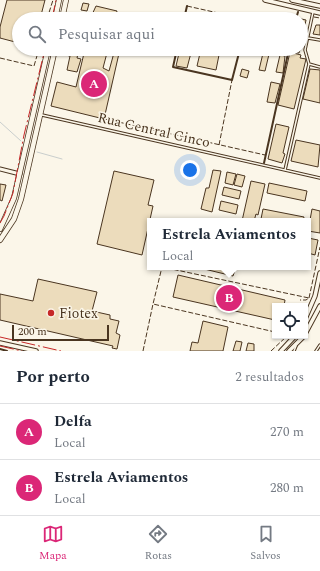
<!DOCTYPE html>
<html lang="pt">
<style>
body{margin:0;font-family:Spectral,serif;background:#f2f2f3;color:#1f2937}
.controls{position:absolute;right:12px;bottom:12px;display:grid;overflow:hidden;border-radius:0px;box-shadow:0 1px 3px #0004}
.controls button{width:36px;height:36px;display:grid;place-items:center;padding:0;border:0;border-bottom:1px solid #e0e1e3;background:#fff;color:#1f2937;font:20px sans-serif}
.scale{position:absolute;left:12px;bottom:10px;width:97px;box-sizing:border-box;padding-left:4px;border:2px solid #4a3520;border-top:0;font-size:11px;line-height:14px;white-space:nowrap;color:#4a3520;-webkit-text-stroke:3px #fbf6e9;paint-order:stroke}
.you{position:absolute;left:190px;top:170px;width:14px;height:14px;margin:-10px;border:3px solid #fff;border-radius:50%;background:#1a73e8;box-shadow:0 0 0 6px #1a73e833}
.badge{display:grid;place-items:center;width:26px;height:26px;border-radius:50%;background:#db2777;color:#fff;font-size:13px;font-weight:700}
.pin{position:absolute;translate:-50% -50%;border:2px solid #fff;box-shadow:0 1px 4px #0006}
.popup{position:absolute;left:147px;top:218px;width:164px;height:52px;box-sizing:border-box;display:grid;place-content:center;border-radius:0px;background:#fff;filter:drop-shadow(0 1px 3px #0005);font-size:13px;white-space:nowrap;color:#747a83}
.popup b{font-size:15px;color:#1f2937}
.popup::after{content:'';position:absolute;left:50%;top:100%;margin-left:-8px;border:8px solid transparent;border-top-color:#fff}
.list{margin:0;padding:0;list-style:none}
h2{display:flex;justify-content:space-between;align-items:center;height:52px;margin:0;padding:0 16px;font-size:17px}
h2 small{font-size:13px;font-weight:400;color:#747a83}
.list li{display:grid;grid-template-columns:26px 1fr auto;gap:12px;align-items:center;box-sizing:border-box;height:56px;padding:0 16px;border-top:1px solid #e0e1e3}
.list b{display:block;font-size:15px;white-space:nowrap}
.list p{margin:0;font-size:13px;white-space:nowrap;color:#747a83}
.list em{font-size:13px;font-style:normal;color:#747a83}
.icon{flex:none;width:22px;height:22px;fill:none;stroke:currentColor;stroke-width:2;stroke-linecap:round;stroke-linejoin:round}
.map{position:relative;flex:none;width:320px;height:351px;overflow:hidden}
.search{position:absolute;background:#fff;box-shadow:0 1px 3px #0004;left:12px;right:12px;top:12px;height:44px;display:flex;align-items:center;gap:10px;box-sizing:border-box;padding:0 14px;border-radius:22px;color:#747a83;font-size:15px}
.sheet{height:164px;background:#fff}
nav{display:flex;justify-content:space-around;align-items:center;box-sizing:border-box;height:56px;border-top:1px solid #e0e1e3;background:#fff;font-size:11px;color:#747a83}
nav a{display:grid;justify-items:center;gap:2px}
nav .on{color:#db2777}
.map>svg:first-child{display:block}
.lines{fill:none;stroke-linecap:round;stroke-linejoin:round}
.stream{stroke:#c9cecd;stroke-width:1}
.building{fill:#ecdcbc;stroke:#4a3520}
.service-casing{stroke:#4a3520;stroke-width:3.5}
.minor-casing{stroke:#4a3520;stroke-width:5}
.tertiary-casing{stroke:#4a3520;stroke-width:5.5}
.primary-casing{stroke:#4a3520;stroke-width:6}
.service{stroke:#fbf6e9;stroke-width:1.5}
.minor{stroke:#fbf6e9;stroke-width:3}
.tertiary{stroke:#fbf6e9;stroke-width:3.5}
.primary{stroke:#fbf6e9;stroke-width:4.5}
.fence{stroke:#4a3520;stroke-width:1;stroke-dasharray:5 2;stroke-linecap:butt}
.wall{stroke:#4a3520;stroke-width:2}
.power{stroke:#c62828;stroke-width:1;stroke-dasharray:14 3 2 3;stroke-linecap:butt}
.poi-dot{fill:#c62828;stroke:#fbf6e9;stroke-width:1.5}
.labels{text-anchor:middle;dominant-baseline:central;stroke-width:3;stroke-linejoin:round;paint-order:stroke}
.street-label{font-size:14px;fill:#4a3520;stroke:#fbf6e9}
.poi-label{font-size:14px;fill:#4a3520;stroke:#fbf6e9;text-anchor:start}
</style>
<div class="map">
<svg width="320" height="351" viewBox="0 0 320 351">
<rect width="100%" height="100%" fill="#fbf6e9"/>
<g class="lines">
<path class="stream" d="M0,122L21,141
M37,152L62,159"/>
</g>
<path class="building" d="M7,0H45L40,19H19V43L0,38V27Z
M83,3L89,4L87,11L81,10Z
M96,6L117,11L115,19H90Z
M297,18L306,20L302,39L301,19Z
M316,25H320V35L313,34Z
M67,49H79L77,58L81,59L77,72L67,70L70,56L65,55Z
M85,49H108L103,68L109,71L115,49H120L104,119L51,106L57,82L76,87Z
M180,49H192L187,68L176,66Z
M201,49L220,50L216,70L197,66Z
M225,49H235L237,50V53L225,51Z
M264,49L270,50L265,71L259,70Z
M290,49H300L299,53L289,51Z
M290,52L301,55L300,58L306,59L294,109L278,105Z
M280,55L285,56L283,73L276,72Z
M242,69L249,71L247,78L240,76Z
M310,69L320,70V103L303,99Z
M271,82L280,84L275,103L267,102Z
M276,124L289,127L283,153L285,154L282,163L268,159Z
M296,140L320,145L318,167L291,161Z
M213,170L221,171L212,212L201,209L206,188H209Z
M114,171L154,180L148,205L153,206L142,255L97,244Z
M227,172L236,174L233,185L225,183Z
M237,174L245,176L242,187L234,185Z
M251,181L265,184L258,215L256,214L254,221H242Z
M269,183L307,191L305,201L267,193Z
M0,184L6,185L2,201L0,200Z
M224,187L241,191L239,199L222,195Z
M221,201L238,205L236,214L219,210Z
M263,209L304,217L303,221H270L261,219Z
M312,209L320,211V233L308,231Z
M308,238L318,240L315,255L308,253Z
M196,267H236L233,276Z
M178,275L285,300L284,306H275V320L173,297Z
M38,279L97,292L92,311L110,315V319L119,321L116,333L120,335L117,349L112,348L113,346L0,320V294L33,301Z
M203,321L228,327L223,351H190L192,342L198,343Z
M236,341L242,342L240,351H233Z
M248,343L254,344V351H246Z"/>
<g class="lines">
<g class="service-casing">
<path id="service" d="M308,38L320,40
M309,64L320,67
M42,115L320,178
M285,170L309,64L305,50L313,12
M294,351L296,346
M316,351L320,345"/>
</g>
<g class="minor-casing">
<path id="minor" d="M0,169L20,174"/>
</g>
<g class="tertiary-casing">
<path id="tertiary" d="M265,0L320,13
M292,0L320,6
M305,319L315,296L320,273
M305,334L320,306
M0,343L36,351
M281,351L295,336
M289,351L304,336"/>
</g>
<g class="primary-casing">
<path id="primary" d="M55,19L59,0
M62,19L66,0
M0,229L14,198L48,49
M0,240L14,219L21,199L55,49"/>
</g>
<use href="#service" class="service"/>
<use href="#minor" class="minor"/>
<use href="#tertiary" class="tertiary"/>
<use href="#primary" class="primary"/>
<path class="fence" d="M187,6L236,17
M314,17L320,18
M47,19L53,0
M241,19H243
M0,58L34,66L39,49
M105,119L265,155
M219,145L232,80
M309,298L320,247
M299,305L301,306
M275,332L153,304L162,267L309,298L306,300H300
M143,351L153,304
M271,351L287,336"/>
<path class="wall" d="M184,19L187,6
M296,19L298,12
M177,49L173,67L232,80L240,49
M264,163L289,49
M0,349L7,351"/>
<path class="power" d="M52,19L56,0
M0,223L4,216L13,193L24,135L45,49
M0,337L61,351
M0,346L22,351"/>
</g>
<circle class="poi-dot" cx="51" cy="313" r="4"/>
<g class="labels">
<g class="street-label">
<text transform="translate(154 130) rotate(13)">Rua Central Cinco</text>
</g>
<g class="poi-label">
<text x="59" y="313">Fiotex</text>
</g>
</g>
</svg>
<div class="controls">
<button><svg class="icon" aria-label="locate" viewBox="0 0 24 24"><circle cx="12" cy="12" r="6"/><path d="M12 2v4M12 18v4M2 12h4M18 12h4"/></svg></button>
</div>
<div class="scale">200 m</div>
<div class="you"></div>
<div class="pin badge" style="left:94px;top:84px">A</div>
<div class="pin badge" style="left:229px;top:298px">B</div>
<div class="popup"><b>Estrela Aviamentos</b>Local</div>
<div class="search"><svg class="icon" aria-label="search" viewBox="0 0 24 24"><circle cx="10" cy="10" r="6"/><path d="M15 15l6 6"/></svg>Pesquisar aqui</div>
</div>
<section class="sheet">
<h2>Por perto<small>2 resultados</small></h2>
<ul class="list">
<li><span class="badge">A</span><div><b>Delfa</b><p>Local</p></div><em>270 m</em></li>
<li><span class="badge">B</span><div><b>Estrela Aviamentos</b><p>Local</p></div><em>280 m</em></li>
</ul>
</section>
<nav>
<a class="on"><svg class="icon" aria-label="map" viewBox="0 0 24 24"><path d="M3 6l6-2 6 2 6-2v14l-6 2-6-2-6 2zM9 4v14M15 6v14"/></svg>Mapa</a>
<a><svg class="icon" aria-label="directions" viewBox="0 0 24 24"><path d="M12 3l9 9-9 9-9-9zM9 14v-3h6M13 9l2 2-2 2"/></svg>Rotas</a>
<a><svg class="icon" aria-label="saved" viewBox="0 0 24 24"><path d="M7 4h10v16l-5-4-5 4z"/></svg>Salvos</a>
</nav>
